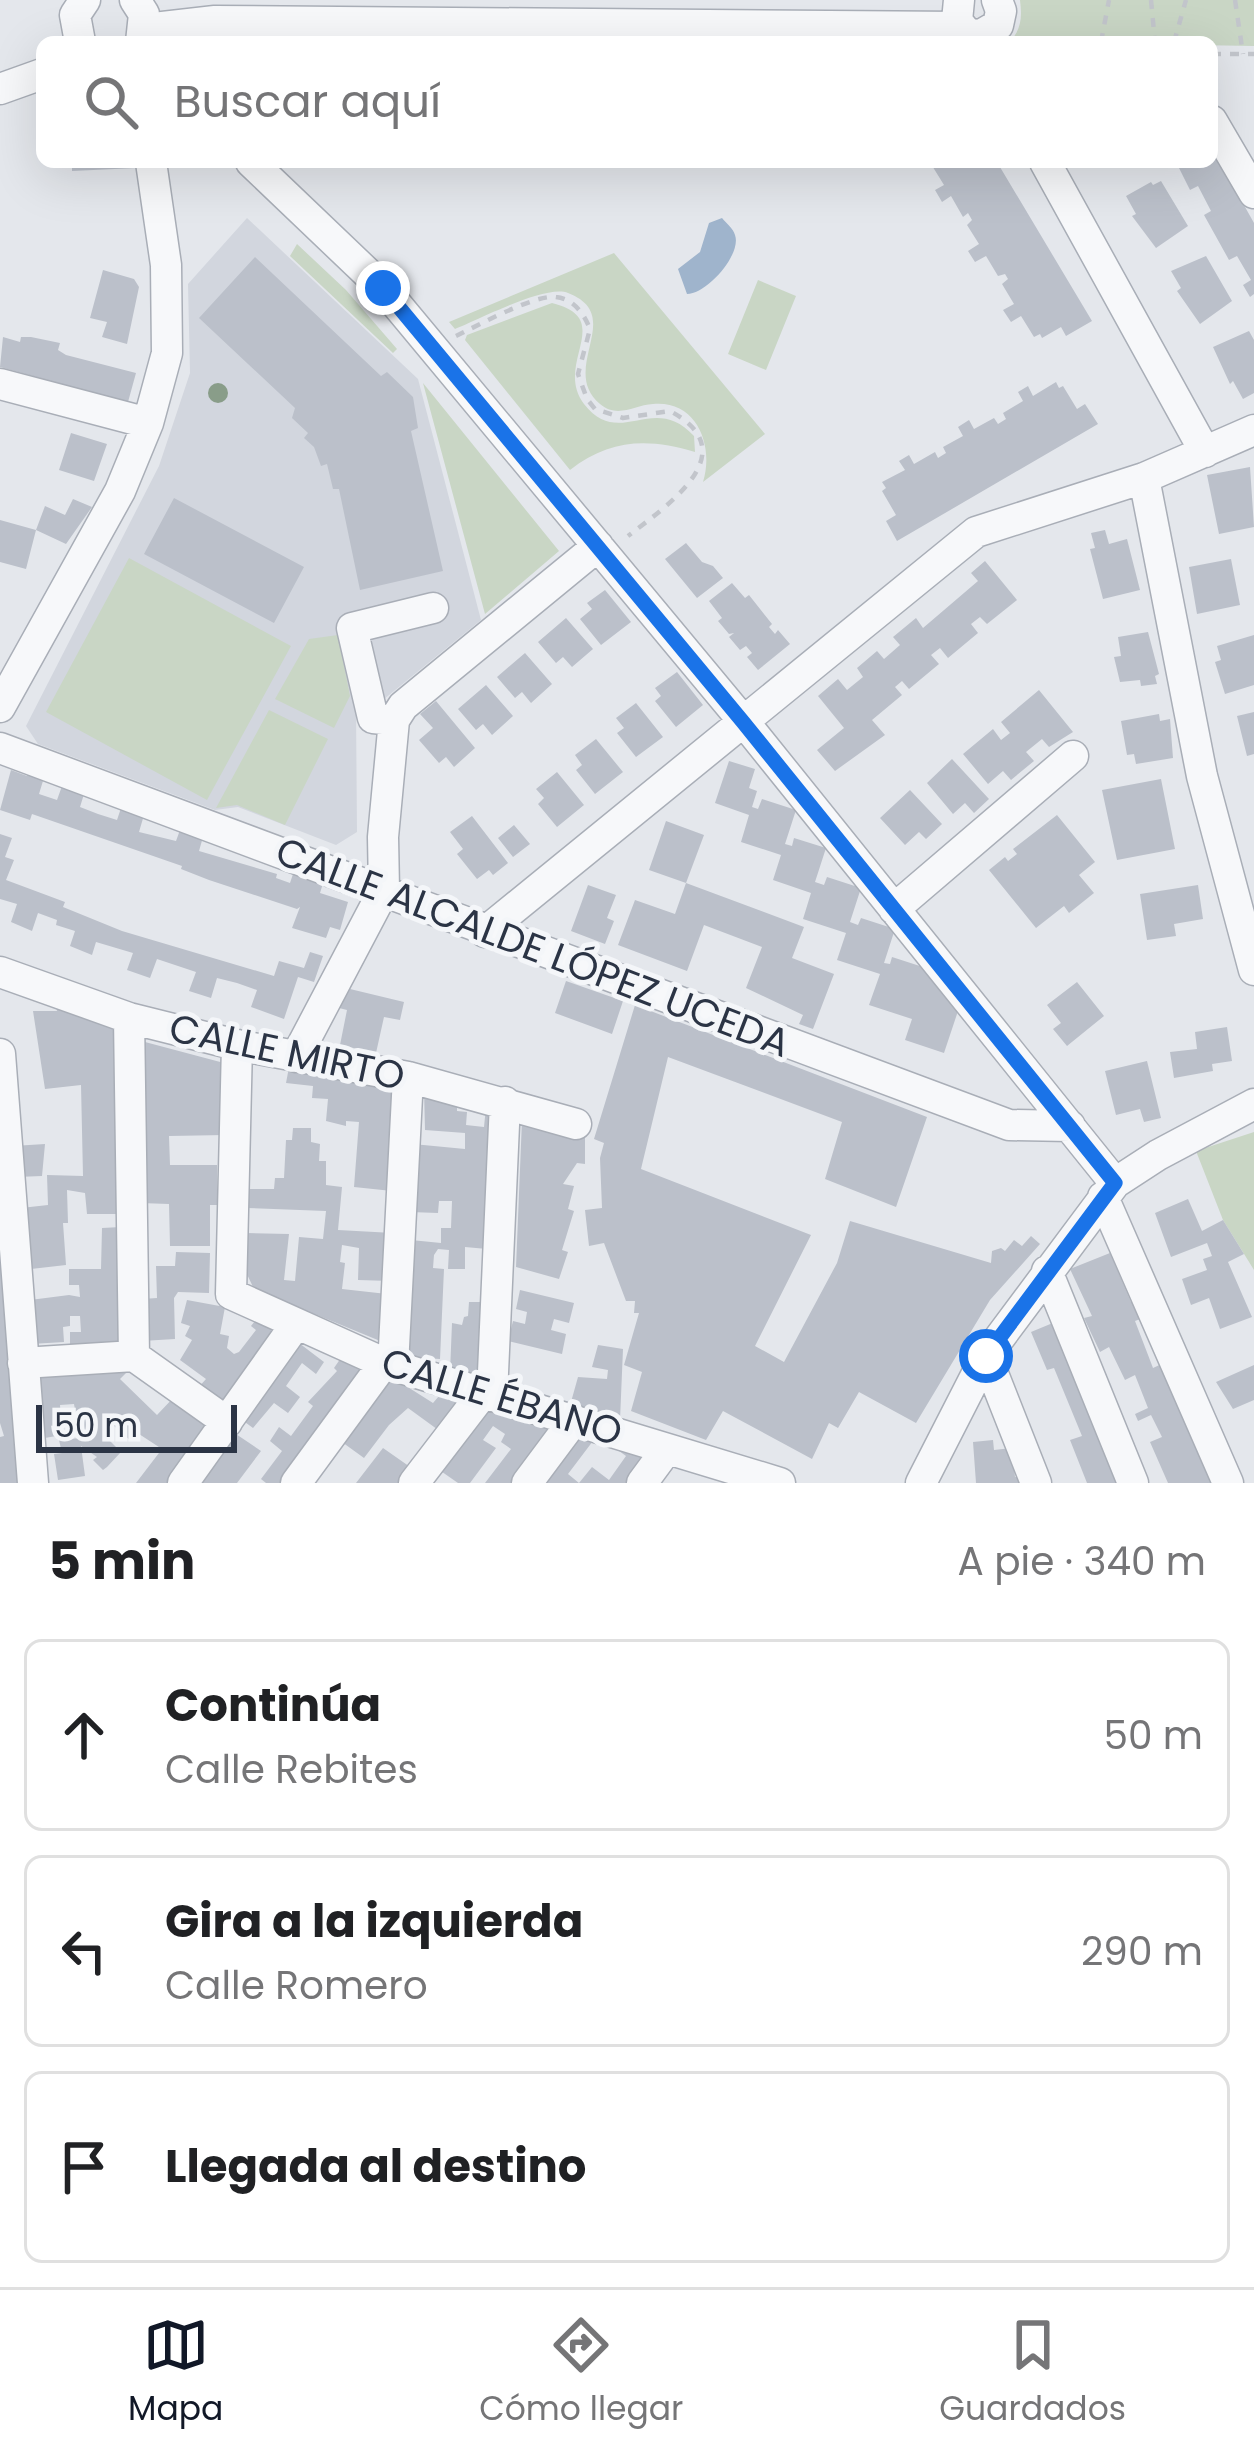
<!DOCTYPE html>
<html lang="es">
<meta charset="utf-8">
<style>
body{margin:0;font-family:Poppins,sans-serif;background:#f6f6f6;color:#202124}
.scale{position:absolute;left:36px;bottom:30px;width:201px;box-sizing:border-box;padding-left:12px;border:6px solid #2b3445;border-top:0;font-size:33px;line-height:42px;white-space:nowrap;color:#2b3445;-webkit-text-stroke:9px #f4f6f9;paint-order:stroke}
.stop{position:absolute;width:36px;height:36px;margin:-27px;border:9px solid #1a73e8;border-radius:50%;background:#fff}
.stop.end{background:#1a73e8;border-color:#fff;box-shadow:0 3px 12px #0008}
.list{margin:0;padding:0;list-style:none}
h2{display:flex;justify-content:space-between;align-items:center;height:156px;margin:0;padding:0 48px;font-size:51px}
h2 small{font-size:39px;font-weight:400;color:#757577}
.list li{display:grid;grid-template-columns:78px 1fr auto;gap:36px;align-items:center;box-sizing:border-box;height:192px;margin:0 24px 24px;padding:0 24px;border:3px solid #e0e0e0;border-radius:18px}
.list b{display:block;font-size:45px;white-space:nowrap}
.list p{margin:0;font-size:39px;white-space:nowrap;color:#757577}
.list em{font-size:39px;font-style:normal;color:#757577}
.icon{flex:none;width:66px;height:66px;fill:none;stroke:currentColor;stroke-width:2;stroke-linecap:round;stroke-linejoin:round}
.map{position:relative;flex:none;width:1254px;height:1483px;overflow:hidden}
.search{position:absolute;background:#fff;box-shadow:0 12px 48px #0002;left:36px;right:36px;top:36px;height:132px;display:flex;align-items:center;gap:30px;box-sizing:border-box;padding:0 42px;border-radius:18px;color:#757577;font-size:45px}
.sheet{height:804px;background:#fff}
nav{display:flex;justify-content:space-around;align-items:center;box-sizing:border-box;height:168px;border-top:3px solid #e0e0e0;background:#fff;font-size:33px;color:#757577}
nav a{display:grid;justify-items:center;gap:6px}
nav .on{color:#111827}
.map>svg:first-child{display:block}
.built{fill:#d2d6de}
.green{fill:#c9d6c5}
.water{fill:#9fb4cc}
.building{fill:#bbc0ca}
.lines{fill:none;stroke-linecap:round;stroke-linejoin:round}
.minor-casing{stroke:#a9aeb7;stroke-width:33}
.path{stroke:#c2c5cb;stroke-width:4.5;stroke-dasharray:9 9;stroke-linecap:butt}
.minor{stroke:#f7f8fa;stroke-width:30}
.tree{fill:#899d89}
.route{stroke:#1a73e8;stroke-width:15}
.labels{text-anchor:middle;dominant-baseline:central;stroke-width:10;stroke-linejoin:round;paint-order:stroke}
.street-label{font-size:39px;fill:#2b3445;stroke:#f4f6f9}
</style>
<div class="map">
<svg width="1254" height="1483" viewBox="0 0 1254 1483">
<rect width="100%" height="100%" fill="#e4e7ec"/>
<path class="built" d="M247,218L418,379L481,620L378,704L356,709L357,832L336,845L238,807L215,810L38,744L26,726L159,466L190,373L188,284Z"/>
<path class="green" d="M1020,0H1254V46L1009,42C1022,30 1022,16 1020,0Z
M297,244L346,290L397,349L393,353L290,256Z
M614,253L765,434L703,482C714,447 698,400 653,404C634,405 618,419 600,404C558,368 627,316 568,293C546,284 478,320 455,329L449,322Z
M758,280L796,296L766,370L728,354Z
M552,303C617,319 553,363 584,404C620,450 653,391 694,436L695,452C648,438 610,439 570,470L465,340L467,335Z
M423,383L559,551L485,614Z
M129,558L291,646L207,800L46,712Z
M338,635L350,696L334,728L275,699L309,639Z
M269,710L328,739L285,825L237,805L216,808Z
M1254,1132V1270L1223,1220L1196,1151Z"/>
<path class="water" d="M722,218C727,224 733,228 735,235C742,254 707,294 687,294L678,269L700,252L709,223Z"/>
<path class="building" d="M1212,148L1254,223V294L1250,297L1243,285L1251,280L1237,256L1229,260L1204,215L1211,211L1198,186L1190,190L1176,162H1212Z
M72,162H136V168L72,171Z
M935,162H997L1092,321L1066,336L1061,327L1042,338L1040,334L1034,337L1021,316L1011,322L1003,310L1014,304L1002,284L1008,279L1005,274L998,276L986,256L975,262L968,251L979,244L967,225L972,220L968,213L963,217L951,196L942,202L935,190L944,185L931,164Z
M1161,181L1188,226L1156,248L1132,216L1136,214L1126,196L1151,182L1153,185Z
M1206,256L1232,301L1200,324L1177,291L1181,288L1171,271Z
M255,257L381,376L387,372L413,397L418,428L411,431L443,571L360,590L339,489H333L327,464L321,466L314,447L304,438L308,433L292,418L295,408L199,318Z
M103,270L134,279L139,287L127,344L102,337L107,322L90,318Z
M1249,331L1254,340V393L1243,399L1233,381L1230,384L1213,347Z
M3,337L20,342L21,337H31L60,343L58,350L66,355L136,373L128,402L0,367Z
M1056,382L1059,388L1063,386L1077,409L1085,404L1098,424L897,541L886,521L896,515L882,491L886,488L882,482L905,470L899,461L909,455L914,464L935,452L938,458L946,453L943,447L963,436L958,427L969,420L974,429L994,418L998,424L1006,419L1003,413L1023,401L1018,392L1028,386L1033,396Z
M71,433L107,444L94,481L59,470Z
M1250,467L1254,527L1219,534L1207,475Z
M174,498L304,567L274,623L144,554Z
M73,499L92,507L66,544L36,530L45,506L65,515Z
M0,520L36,530L26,569L0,562Z
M1105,530L1109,544L1127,539L1140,590L1103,599L1090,549L1095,548L1091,533Z
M686,543L702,562L713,566L723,578L697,598L665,559Z
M1231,559L1240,605L1197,614L1189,567Z
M985,561L1017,600L987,624L980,617L971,624L978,633L948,658L940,648L931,655L939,664L909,689L902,681L895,687L902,695L872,720L885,735L835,771L817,750L844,728L818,696L838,679L847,690L863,677L857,668L877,651L884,659L900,645L893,637L916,618L923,628L978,581L971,573Z
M732,583L745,598L749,595L772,624L769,627L775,634L778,630L790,644L758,670L747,657L752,653L746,646L740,650L729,637L734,633L729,634L718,621L722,618L709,601Z
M605,590L631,622L601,645L580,619L592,609L587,603Z
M566,618L593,649L572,667L563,657L556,663L538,642Z
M1148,632L1159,674L1155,676L1157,684L1141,686L1140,680L1120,682L1114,657L1121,656L1118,637Z
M1254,635V685L1225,694L1215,662L1221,660L1217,646Z
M525,653L552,684L531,703L522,692L515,698L497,677Z
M677,672L703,705L676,727L655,701L661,696L655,688Z
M486,685L513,716L492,735L483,724L476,730L458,709Z
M1039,690L1073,732L1049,747L1042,739L1026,752L1034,761L1011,780L1003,771L988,784L963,754L993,729L1001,740L1010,733L1001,722Z
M436,701L475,748L454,767L446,757L439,763L419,740L433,728L420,714Z
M636,703L663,737L636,757L617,733L624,728L616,718Z
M1254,712V754L1247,756L1237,716Z
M1159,714L1160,721L1170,719L1173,758L1136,764L1134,754L1127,755L1121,721Z
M596,739L623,772L595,794L576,770L582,765L575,755Z
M952,759L989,799L974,813L965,803L953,814L927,783Z
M729,761L755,769L749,788L757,791L752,807L758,809L762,799L796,810L785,844L792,846L794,838L826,848L815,882L824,885L827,877L861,888L850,922L858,925L861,918L895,929L884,963L890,964L892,957L926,968L959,1008L944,1053L905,1040L912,1019L869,1005L880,974L837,960L846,933L803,919L811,893L773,880L781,855L741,842L749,815L715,803Z
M30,767L46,771L39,794L57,800L62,786L84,794L80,807L98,814L117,820L121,808L144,815L139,832L176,841L180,830L203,837L199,851L277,874L276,878L290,883L293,874L324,880L320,893L348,902L340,930L330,927L326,938L292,928L300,907L297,909L209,880L181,869L182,866L32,814L30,820L0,810L11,770L27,776Z
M557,772L584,805L557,827L538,804L544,798L536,789Z
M1161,779L1175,849L1117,860L1102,790Z
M910,790L942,824L926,839L919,832L905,845L880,818Z
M1057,815L1095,862L1079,875L1094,893L1069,913L1064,906L1036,928L989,870L1005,857L1008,861L1017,854L1013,849Z
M472,816L508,863L493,875L489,870L477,879L457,854L463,849L450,832Z
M666,821L704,835L686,883L649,870Z
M514,825L530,844L513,857L498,838Z
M0,834L12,838L5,857L14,860L6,880L65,902L63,907L122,931L274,976L279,961L304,968L310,952L323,956L314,982L298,977L284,1019L251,1007L257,990L237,983L217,978L211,998L189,991L196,972L157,959L150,978L127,970L133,953L96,942L92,955L70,946L75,931L56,925L57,920L38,913L32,931L11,922L17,904L0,899Z
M686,883L804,927L792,958L834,974L813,1029L799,1024L803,1015L746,988L762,947L704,925L687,971L618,945L635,900L675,914Z
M588,885L616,895L607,918L614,921L605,944L571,931Z
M1198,885L1203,919L1174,924L1176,936L1147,940L1140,894Z
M566,981L623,1001L612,1034L555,1013Z
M1077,982L1104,1016L1067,1046L1053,1029L1061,1023L1047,1005Z
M350,989L404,1002L400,1020L384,1017L376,1053L340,1045L347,1010L339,1008Z
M55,1002L122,1025L118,1214H87L85,1193L67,1190L68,1223H63L66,1265L31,1269L21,1208L48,1205L47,1175L83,1176L81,1085L45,1089L33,1011H57Z
M635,1005L927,1117L896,1207L825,1179L842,1122L668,1057L641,1169L811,1235L755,1346L784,1362L837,1263L850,1221L991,1263L992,1251L1001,1248L1005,1251L1014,1240L1022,1246L1031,1236L1040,1244L990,1300L916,1423L859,1392L838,1428L829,1423L812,1459L723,1411L706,1440L631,1411L642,1372L624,1365L639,1313H634L635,1301H626L604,1243L589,1246L585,1210L602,1208L600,1158L604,1143L594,1139Z
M1227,1027L1232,1061L1212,1064L1213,1071L1174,1078L1170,1052L1197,1049L1195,1032Z
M145,1042L224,1063L225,1135L169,1136L170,1165H217V1205H210V1246H170L169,1204L140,1203V1044Z
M1147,1061L1161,1118L1144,1122L1140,1109L1116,1115L1105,1071Z
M290,1062L392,1083L399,1096L392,1191L354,1187L359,1122L346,1121V1126L326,1121L328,1099L312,1098L313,1086L286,1083Z
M424,1090L457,1100V1111L467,1112L466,1125L484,1127L486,1107L497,1112L487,1249L465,1247V1269H448L449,1250L438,1249L434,1255L433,1268L444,1269L440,1359L407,1357L411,1240L441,1243V1228H451L452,1201H439L438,1213L410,1212L413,1144L465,1149V1133L425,1130Z
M522,1120L585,1135V1164L577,1163L563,1184L574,1186L568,1209L574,1211L562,1250L568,1252L559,1279L516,1267Z
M293,1128H311V1142L320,1144L319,1161H326V1185L342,1187L338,1230L393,1233L391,1281L358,1280L359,1248L342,1245L340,1262L345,1263L342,1289L387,1294L385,1343L254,1289L244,1268L246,1233L289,1234L284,1280L295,1281L299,1237L323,1239L326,1211L247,1208L248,1189H274L275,1178H284L286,1140H292Z
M45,1144L42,1176L17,1177L13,1146Z
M1188,1199L1202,1231L1223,1220L1244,1254L1228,1262L1252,1317L1220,1329L1209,1298L1191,1305L1182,1279L1207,1270L1203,1259L1212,1256L1207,1243L1171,1257L1155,1213Z
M121,1227L119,1352H70V1332H81L80,1316H70V1326L63,1327L64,1342L31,1344L30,1300L69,1295L80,1297L79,1285H69V1269H101L102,1228Z
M0,1238L29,1483H0V1437L4,1436L0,1423Z
M176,1252L210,1253L209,1293L178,1292L174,1298L175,1339L142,1341V1299L157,1298L156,1266H175Z
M1110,1253L1131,1302L1141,1298L1148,1316L1135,1321L1153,1368L1166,1362L1216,1483H1168L1150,1442L1162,1437L1151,1415L1138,1421L1135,1414L1148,1408L1135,1375L1125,1380L1109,1347L1100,1352L1084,1318L1092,1316L1070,1269Z
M520,1290L574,1303L569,1323L554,1319L551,1330L566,1334L562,1354L508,1341L513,1321L525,1324L527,1312L516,1309Z
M187,1300L225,1307L220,1334L229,1336L227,1348L234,1354L239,1352L256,1330L251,1326L262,1312L285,1327L227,1407L197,1389L206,1379L180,1360L192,1340L185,1336L190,1326L181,1323Z
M469,1302H486L482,1374L450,1372L452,1323L462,1325L464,1317L468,1316Z
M1060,1320L1125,1483H1087L1070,1440L1082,1436L1054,1368L1047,1370L1031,1332Z
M295,1340L324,1362L316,1374L302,1363L286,1386L300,1397L288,1413L274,1403L253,1428L238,1417Z
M598,1345L623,1349L620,1420L571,1402L578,1377L607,1379L608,1370L592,1367Z
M345,1352L369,1369L283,1483H266L261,1479L282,1451L270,1441L279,1427L291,1436L313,1406L308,1402L337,1371L334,1368Z
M1254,1365V1400L1233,1409L1216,1382Z
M68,1370L126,1373L120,1379L157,1415L175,1396L212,1426L168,1483H136L162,1449L139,1434L131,1441L113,1425L103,1434L121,1452L107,1467L103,1470L93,1460L97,1457L81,1446L85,1476L58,1480L54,1454L62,1453L59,1440L80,1438L74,1404L60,1405L62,1435L39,1439L30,1371Z
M384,1372L433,1403L445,1389L463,1403L441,1432L408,1408L389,1425L364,1458L335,1437Z
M481,1406L556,1430L516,1483H485L511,1449L501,1442L505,1434L493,1426L483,1440L496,1448L470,1483H458L435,1467Z
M575,1429L596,1437L568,1474L579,1483L592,1467L609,1480L626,1456L615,1448L650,1458L632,1483H534Z
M230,1430L261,1451L237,1483H191Z
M993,1440L994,1450L1012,1448L1015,1477L1025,1476L1026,1483H976L973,1442Z
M383,1448L413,1469L402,1483H356Z"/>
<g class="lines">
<g class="minor-casing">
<path id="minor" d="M135,0L144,14L141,42
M959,0L957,21L966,32L979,36L998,25L1001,11L997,0
M145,29L215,21L960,27
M80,42L75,15L85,0
M0,89L42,74
M1212,121L1254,193
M251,162L383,288L744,722L1115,1183
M1045,162L1205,452
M0,384L148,423
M1144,478L1202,776L1254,970
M0,707L120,491L148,423L167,353L166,265L151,162
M394,720L373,718L352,628L433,608
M0,748L1009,1125L1070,1126
M894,909L1073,756
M485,932L976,532L1144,478L1254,430
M0,972L129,1018L237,1045L408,1077L576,1124
M129,1018L134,1356
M237,1045L231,1294L384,1363L780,1483
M0,1054L33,1483
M296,1057L384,890L383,837L394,720L403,706L598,546
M1103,1197L1228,1483
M1047,1271L1133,1483
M986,1356L1036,1483
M23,1363L134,1356L227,1422
M393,1366L408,1077
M492,1395L505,1102
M183,1483L296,1324
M296,1483L384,1363
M414,1483L483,1393
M527,1483L574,1420
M642,1483L667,1449
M921,1483L986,1356L1115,1183L1158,1155L1254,1104"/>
</g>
<path class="path" d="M1151,0L1155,42
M1235,0L1243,54
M1101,42L1109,0
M1174,42L1186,0
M1212,54H1254
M456,336C477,326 535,294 556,297C574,299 584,314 590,329L578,374L587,399L595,409L623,418L670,411C747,452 668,505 628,536"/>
<use href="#minor" class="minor"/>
</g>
<circle class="tree" cx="218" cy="393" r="10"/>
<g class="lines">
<path class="route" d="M383,288L743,722L1115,1183L986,1356"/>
</g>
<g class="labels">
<g class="street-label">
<text transform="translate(533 947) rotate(21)">CALLE ALCALDE LÓPEZ UCEDA</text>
<text transform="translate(287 1052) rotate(12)">CALLE MIRTO</text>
<text transform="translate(502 1397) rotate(17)">CALLE ÉBANO</text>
</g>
</g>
</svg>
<div class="scale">50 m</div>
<div class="stop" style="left:986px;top:1356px"></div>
<div class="stop end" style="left:383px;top:288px"></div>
<div class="search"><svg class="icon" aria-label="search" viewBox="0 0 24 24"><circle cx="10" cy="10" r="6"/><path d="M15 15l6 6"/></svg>Buscar aquí</div>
</div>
<section class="sheet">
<h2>5 min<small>A pie · 340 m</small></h2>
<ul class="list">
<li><svg class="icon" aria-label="ahead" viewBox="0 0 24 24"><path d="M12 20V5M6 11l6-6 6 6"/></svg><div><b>Continúa</b><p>Calle Rebites</p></div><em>50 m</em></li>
<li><svg class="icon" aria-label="left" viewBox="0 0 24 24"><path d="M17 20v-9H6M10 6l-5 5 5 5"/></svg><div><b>Gira a la izquierda</b><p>Calle Romero</p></div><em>290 m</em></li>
<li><svg class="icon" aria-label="arrive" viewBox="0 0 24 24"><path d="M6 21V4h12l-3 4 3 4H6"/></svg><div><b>Llegada al destino</b></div></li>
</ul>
</section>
<nav>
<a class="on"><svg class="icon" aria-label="map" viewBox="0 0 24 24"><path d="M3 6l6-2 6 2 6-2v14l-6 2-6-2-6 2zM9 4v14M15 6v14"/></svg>Mapa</a>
<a><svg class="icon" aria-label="directions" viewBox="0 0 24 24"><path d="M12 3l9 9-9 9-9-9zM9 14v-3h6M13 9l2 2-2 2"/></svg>Cómo llegar</a>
<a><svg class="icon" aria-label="saved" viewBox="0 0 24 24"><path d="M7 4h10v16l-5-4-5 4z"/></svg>Guardados</a>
</nav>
